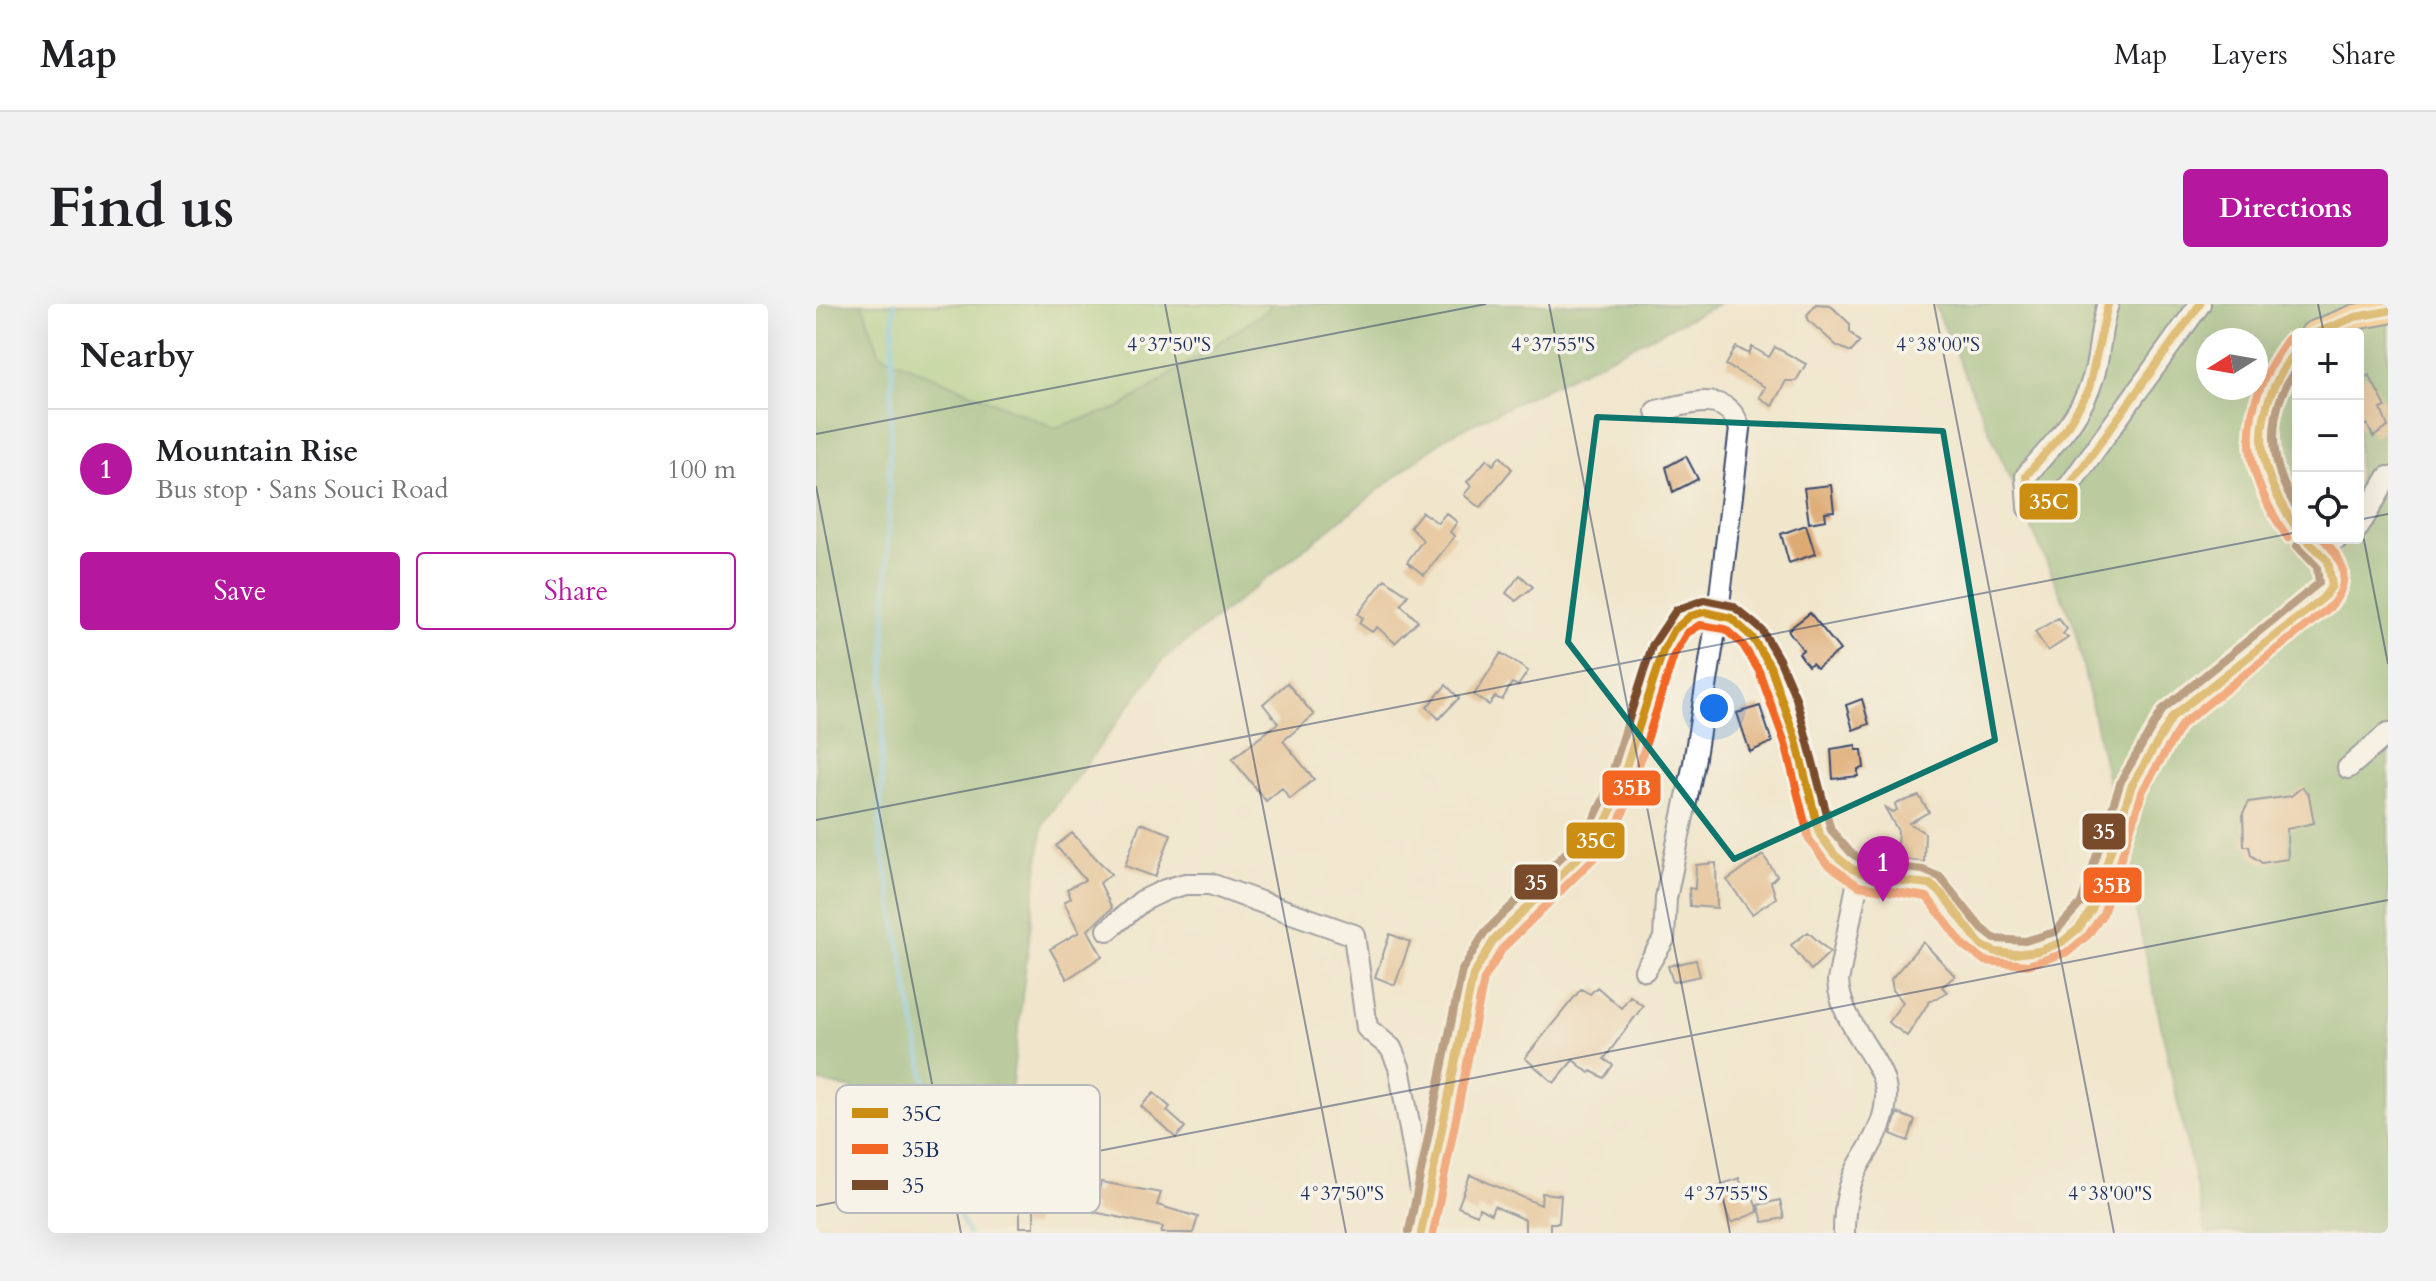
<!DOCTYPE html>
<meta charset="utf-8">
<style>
body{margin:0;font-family:Cardo,serif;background:#f2f2f2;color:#202124}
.controls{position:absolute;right:24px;top:24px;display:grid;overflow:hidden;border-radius:8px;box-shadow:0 8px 32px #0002}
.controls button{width:72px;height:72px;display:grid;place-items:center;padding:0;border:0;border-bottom:2px solid #e0e0e0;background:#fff;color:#202124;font:40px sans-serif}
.compass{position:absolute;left:1380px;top:24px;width:72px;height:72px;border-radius:50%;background:#fff;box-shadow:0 8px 32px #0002;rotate:259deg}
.you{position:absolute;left:898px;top:404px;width:28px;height:28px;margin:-20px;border:6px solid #fff;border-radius:50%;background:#1a73e8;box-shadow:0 0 0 12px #1a73e833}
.badge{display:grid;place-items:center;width:52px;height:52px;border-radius:50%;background:#b5179e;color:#fff;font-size:26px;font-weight:700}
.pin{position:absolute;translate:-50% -66px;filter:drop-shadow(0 2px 4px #0008)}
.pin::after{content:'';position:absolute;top:42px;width:28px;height:24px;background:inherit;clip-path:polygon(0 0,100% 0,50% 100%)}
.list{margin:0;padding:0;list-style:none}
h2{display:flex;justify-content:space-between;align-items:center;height:104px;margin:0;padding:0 32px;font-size:34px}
h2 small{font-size:26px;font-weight:400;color:#757577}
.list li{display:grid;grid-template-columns:52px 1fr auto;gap:24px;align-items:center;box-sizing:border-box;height:120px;padding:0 32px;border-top:2px solid #e0e0e0}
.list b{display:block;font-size:30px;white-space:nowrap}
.list p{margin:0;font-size:26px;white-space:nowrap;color:#757577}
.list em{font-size:26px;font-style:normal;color:#757577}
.actions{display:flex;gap:16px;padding:24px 32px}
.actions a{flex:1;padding:18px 0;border:2px solid #b5179e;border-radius:8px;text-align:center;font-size:28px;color:#b5179e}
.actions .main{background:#b5179e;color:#fff}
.icon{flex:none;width:44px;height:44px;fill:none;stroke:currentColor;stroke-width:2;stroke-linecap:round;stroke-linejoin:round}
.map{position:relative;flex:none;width:1572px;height:929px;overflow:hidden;border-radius:8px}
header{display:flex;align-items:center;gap:48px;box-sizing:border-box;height:112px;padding:0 40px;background:#fff;border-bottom:2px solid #e0e0e0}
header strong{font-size:38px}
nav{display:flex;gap:44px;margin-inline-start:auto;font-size:28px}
.intro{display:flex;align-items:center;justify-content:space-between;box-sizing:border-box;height:192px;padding:0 48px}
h1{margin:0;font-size:56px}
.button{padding:20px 36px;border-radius:8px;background:#b5179e;color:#fff;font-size:28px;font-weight:700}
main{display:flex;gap:48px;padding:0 48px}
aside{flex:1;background:#fff;border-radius:8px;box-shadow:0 8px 32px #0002}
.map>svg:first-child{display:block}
.green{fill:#98c878;stroke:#5a7c6b;stroke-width:2}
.forest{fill:#7aac68;stroke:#4a6e63;stroke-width:2;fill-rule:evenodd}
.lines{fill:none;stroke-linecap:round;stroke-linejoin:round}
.stream{stroke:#66bee3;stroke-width:5}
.building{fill:#deaa73}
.minor-casing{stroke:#3b4a6e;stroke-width:24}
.major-casing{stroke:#3b4a6e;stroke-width:28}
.minor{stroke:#fff;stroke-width:20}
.major{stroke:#fbbd6e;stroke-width:24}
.bus-1-casing{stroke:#f7f3e8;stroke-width:14}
.bus-2-casing{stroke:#f7f3e8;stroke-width:14}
.bus-3-casing{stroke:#f7f3e8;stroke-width:14}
.bus-1{stroke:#cb8e13;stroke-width:8}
.bus-2{stroke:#f26522;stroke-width:8}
.bus-3{stroke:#7a4b2a;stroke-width:8}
.marked{fill:none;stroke:#0f766e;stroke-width:6;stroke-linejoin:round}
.ticks{fill:none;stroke:#1b2f5e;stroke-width:2;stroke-opacity:0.45}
.key{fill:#f7f3e8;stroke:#b5b8bf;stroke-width:2}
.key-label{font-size:22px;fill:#1b2f5e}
.ticks-label{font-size:20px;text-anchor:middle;fill:#1b2f5e;stroke:#f7f3e8;stroke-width:7;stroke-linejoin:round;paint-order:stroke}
.line-badge{stroke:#f7f3e8;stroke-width:3}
.badge-label{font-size:22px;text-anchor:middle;font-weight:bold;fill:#fff}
</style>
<header>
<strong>Map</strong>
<nav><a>Map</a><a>Layers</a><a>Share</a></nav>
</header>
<div class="intro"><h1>Find us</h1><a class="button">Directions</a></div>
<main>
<aside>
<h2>Nearby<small></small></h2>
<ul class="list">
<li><span class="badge">1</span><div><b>Mountain Rise</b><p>Bus stop · Sans Souci Road</p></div><em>100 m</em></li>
</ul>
<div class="actions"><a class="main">Save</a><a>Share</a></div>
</aside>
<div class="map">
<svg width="1572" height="929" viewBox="0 0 1572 929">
<rect width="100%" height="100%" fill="#f7f3e8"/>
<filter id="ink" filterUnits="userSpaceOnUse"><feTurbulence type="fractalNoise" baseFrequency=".0125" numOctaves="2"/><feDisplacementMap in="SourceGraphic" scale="16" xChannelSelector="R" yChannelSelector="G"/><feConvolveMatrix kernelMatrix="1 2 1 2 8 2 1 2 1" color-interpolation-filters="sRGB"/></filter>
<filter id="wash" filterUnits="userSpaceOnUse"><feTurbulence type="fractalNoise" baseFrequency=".006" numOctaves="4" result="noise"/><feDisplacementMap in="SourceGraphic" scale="32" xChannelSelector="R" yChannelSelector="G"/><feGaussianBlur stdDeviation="1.8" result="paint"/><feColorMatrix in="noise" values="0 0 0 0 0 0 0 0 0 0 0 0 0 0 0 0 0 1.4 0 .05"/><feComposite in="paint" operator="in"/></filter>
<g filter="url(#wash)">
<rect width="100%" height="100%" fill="#f0e6cc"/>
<path class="green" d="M46,0H454L452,6L303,104L239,124L64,50Z"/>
<path class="forest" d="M0,0H46L64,50L239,124L304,104L452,6L454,0H903L630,133L348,355L227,519L191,819L0,777Z
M1118,0H1572V929H1390L1258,321ZM1482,30H1542V234H1482ZM1392,36H1440V84H1392Z"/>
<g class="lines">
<path class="stream" d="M78,0L64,533L128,880L152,929"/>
</g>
<g id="blocks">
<path class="building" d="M1000,0L1014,1L1034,20V28L1044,38L1035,48L1021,42L993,17L991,11Z
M920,43L933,50L936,43L953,53L959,43L990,60L980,77H970L956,102L943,93L949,83L910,61Z
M1553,71L1570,103L1565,105L1572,123L1557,133L1551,120L1542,125V77Z
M684,152L696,165L665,203L660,201L648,191L655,182L651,178L671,155L677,161Z
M870,152L882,175L857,188L850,163Z
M1015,181L1018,207L1009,208L1010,216L993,219L988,184Z
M606,208L622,219L630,209L641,218L634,228L639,232L608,271L591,258L607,236L594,223Z
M990,221L999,250L973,259L965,230Z
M704,271L717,283L700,297L690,289Z
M569,275L592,291L585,301L602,317L579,339L561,323L556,328L543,319L547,314L542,310Z
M994,309L1024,346L1001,364L996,359L992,362L983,349L987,346L972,326Z
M1242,314L1251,325L1247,330L1252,334L1232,347L1219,328Z
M685,349L712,367L702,382L696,379L686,396L679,393L673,401L658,391Z
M471,379L498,411L467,437L498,475L474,495L466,484L450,497L416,455L462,419L447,400Z
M630,381L643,394L623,415L611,403Z
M1046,395L1053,420L1037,426L1030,401Z
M944,402L956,438L934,448L921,409Z
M1040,441V446H1046L1048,464L1042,465V472L1017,475L1015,445Z
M1486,483L1493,491L1498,519L1471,525L1472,555L1446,559L1435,551L1433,542H1428L1427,509L1433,498L1475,492Z
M1103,492L1113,508L1093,519L1109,529L1108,558L1080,556L1082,527L1068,502L1077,508L1081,506L1079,500Z
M324,519L355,530L339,573L309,562Z
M256,529L295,570L284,579L296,604L272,626L286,652L251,675L234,645L263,628L248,598L255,594L251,585L269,576L240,542Z
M947,551L961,572L955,578L960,594L936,610L911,576Z
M900,559L901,604L874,602L873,584L879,585L880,561Z
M992,628L1014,648L995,666L975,641Z
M574,630L594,638L579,681L559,673Z
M1107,638L1139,672L1126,683L1131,688L1113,698L1091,732L1072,718L1087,698L1077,686L1075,675Z
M880,656L884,672L857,678L852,662Z
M781,683L805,704L814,692L827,702L788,755L797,761L788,774L775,767L773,769L757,756L738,779L709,754L765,685L774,690Z
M338,789L354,803L351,807L369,823L360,834L325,802Z
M1081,809L1099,816L1092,837L1075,830Z
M654,871L725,901L726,889L745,891L743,919H734V929H709V916L678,902L675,910L663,904L661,911L642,903Z
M923,874L931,896L937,893L942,908L915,919L901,882Z
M285,878L345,889L341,901L382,913L377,929H345L347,923L278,908L279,902L271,899L274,886L282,889Z
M204,895H218V923H204Z
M964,896L968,914L947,918L942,901Z"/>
</g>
</g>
<g filter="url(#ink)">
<use href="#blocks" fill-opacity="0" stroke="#3b4a6e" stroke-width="2"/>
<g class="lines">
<g class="minor-casing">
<path id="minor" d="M1292,0C1283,25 1285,50 1277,74C1265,114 1236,141 1210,172L1212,204L1227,202L1253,182L1384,0
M1542,224L1572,173
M1493,238L1522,234
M1532,464L1572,429
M292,626L326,597L349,586L369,580H394L538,631L551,724L575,744L583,763L608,904
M829,666L848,635L850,594L878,459L902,308L924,125C911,83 872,101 840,107
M1028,929C1028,907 1031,883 1042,863C1055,840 1071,818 1070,789C1069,756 1025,723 1022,677L1043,571"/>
</g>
<g class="major-casing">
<path id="major" d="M1497,30L1539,13L1572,7
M1482,42C1430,104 1434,165 1482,227
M605,929L657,671L678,636L765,554L782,534L799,498L847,347C856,327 865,310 889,308C963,302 988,478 1004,531C1022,561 1046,577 1083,577C1095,577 1107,575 1118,583C1141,600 1147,634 1174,646C1190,652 1207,650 1223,647C1291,632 1292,544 1312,492C1323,463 1339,436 1357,412L1507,294L1516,282L1512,257L1489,234"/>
</g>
<use href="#minor" class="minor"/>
<use href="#major" class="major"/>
<g class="bus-1-casing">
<path id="bus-1" d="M1292,0L1272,88L1249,126L1210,172L1212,204L1227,202L1253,182L1384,0
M1497,30L1539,13L1572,7
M1482,42C1433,110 1435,159 1482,227
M605,929L657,671L678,636L782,534L799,498L847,347L858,326L874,312L889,308L915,314L936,333L954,362L980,436L1004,531L1019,551L1036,565L1058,574L1114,580L1126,590L1165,641L1180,648L1198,650L1223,647L1246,638L1263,624L1276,605L1316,481L1357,412L1507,294L1516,282L1512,257L1489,234"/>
</g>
<g class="bus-2-casing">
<path id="bus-2" d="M1472,234C1422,161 1420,107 1472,35
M617,929L668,675L687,644L792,540L810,502L858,351L871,329L884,321L909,325L927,341L943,367L969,439L993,535L1010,559L1043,582L1111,593L1148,642L1169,657L1212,661L1252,648L1272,631L1287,610L1327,486L1366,420L1514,303C1537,277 1528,256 1506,234"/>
</g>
<g class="bus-3-casing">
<path id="bus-3" d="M1482,62C1449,107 1451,160 1482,206
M593,927L646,666L669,628L772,527L788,494L836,342L860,306L888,296L917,302L946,326L964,357L980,394L1015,526L1035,549L1051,559L1107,566L1124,573L1166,625L1179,635L1209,637L1239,628L1265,599L1305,477L1347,405L1503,279L1501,263L1481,242"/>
</g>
<use href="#bus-1" class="bus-1"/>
<use href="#bus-2" class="bus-2"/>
<use href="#bus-3" class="bus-3"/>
</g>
</g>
<path d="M0 0H1572V929H0ZM781,113L1127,127L1179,436L918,555L752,338Z" fill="#f0e6cc" fill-opacity=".55" fill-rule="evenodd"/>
<path class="marked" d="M781,113L1127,127L1179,436L918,555L752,338Z"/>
<path class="ticks" d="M349,0L530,929M733,0L914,929M1118,0L1298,929M1502,0L1508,30M0,130L670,0M0,182L145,929M1542,205L1572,360M1542,216L1572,210M0,516L1482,228M0,902L1572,596"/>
<rect x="20" y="781" width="264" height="128" rx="12" class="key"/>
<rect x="36" y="804" width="36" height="10" fill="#cb8e13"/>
<rect x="36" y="840" width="36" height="10" fill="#f26522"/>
<rect x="36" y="876" width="36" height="10" fill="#7a4b2a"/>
<g class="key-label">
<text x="86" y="817">35C</text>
<text x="86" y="853">35B</text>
<text x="86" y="889">35</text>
</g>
<g class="ticks-label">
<text x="353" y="47">4°37'50"S</text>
<text x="737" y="47">4°37'55"S</text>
<text x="1122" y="47">4°38'00"S</text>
<text x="526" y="896">4°37'50"S</text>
<text x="910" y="896">4°37'55"S</text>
<text x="1294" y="896">4°38'00"S</text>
</g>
<g class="line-badge">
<rect x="1202" y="178" width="61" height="39" rx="8" fill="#cb8e13"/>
<rect x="785" y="465" width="61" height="38" rx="8" fill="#f26522"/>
<rect x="1265" y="508" width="46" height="39" rx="8" fill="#7a4b2a"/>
<rect x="749" y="517" width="61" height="39" rx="8" fill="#cb8e13"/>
<rect x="697" y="559" width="46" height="38" rx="8" fill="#7a4b2a"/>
<rect x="1266" y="562" width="61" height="38" rx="8" fill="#f26522"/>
</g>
<g class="badge-label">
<text x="1233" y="205">35C</text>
<text x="816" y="491">35B</text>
<text x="1288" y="535">35</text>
<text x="780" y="544">35C</text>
<text x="720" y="586">35</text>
<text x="1296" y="589">35B</text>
</g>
</svg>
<div class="controls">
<button>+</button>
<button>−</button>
<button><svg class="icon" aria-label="locate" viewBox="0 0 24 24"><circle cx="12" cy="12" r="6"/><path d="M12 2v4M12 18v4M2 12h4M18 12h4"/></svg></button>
</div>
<svg class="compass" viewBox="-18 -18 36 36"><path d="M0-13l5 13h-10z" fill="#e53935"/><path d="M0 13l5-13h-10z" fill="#757577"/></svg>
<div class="you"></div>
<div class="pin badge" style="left:1067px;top:598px">1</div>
</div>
</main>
